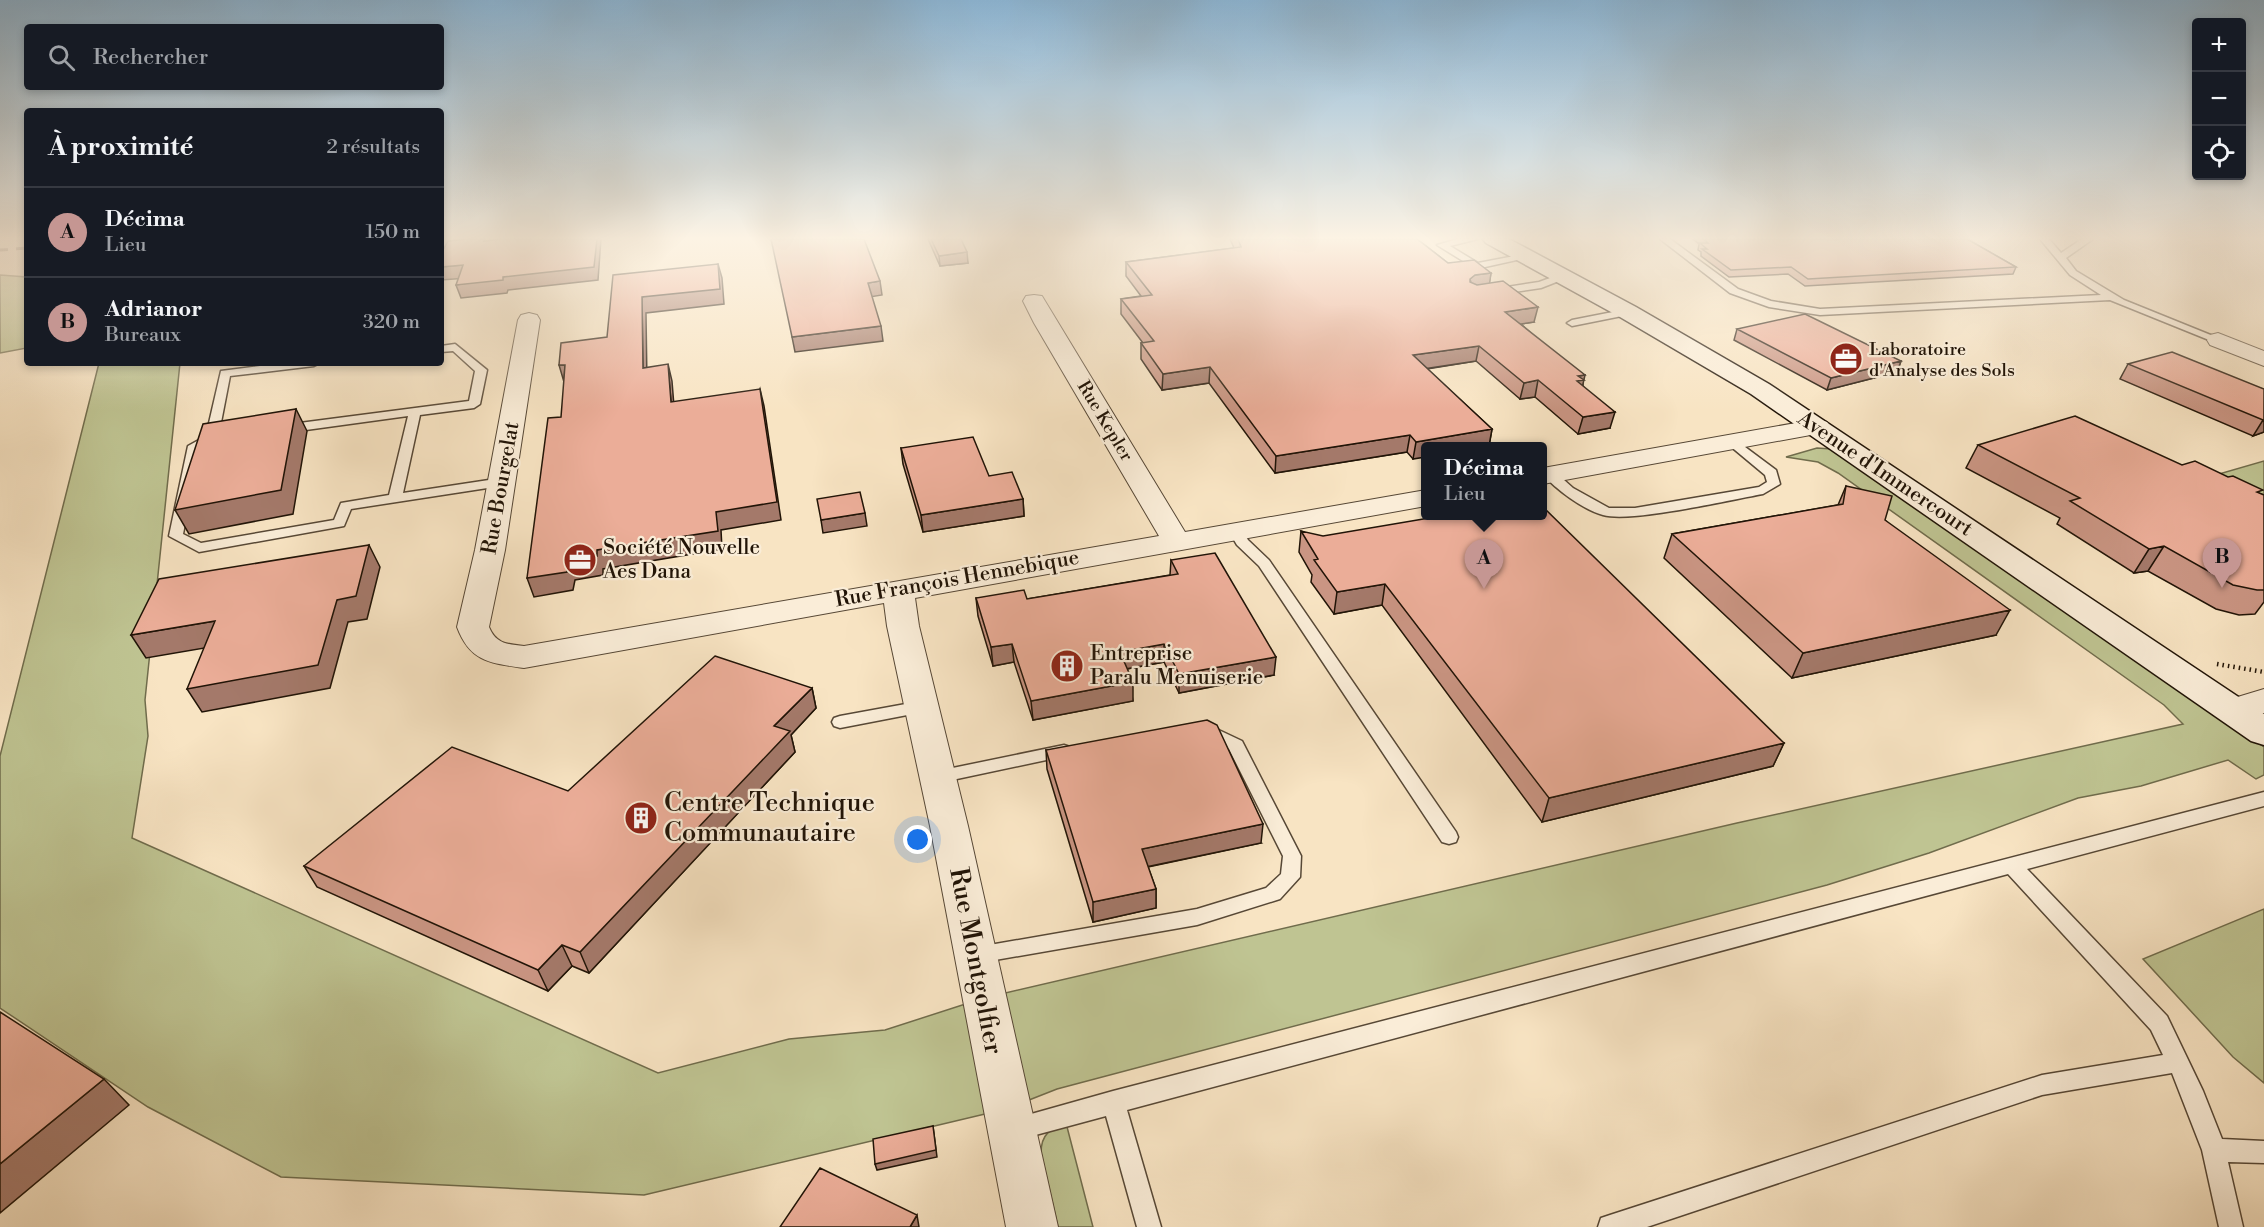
<!DOCTYPE html>
<html lang="fr">
<meta charset="utf-8">
<style>
body{margin:0;font-family:"Libre Bodoni",serif;background:#242831;color:#f1f3f6}
.controls{position:absolute;right:18px;top:18px;display:grid;overflow:hidden;border-radius:6px;box-shadow:0 3px 9px #0003}
.controls button{width:54px;height:54px;display:grid;place-items:center;padding:0;border:0;border-bottom:2px solid #363941;background:#171b24;color:#f1f3f6;font:30px sans-serif}
.you{position:absolute;left:918px;top:840px;width:21px;height:21px;margin:-15px;border:4px solid #fff;border-radius:50%;background:#1a73e8;box-shadow:0 0 0 9px #1a73e833}
.badge{display:grid;place-items:center;width:39px;height:39px;border-radius:50%;background:#c59692;color:#111;font-size:20px;font-weight:700}
.pin{position:absolute;translate:-50% -50px;filter:drop-shadow(0 2px 3px #0008)}
.pin::after{content:'';position:absolute;top:32px;width:21px;height:18px;background:inherit;clip-path:polygon(0 0,100% 0,50% 100%)}
.popup{position:absolute;left:1421px;top:442px;width:126px;height:78px;box-sizing:border-box;display:grid;place-content:center;border-radius:6px;background:#171b24;filter:drop-shadow(0 2px 4px #0005);font-size:20px;white-space:nowrap;color:#9ea1a6}
.popup b{font-size:22px;color:#f1f3f6}
.popup::after{content:'';position:absolute;left:50%;top:100%;margin-left:-12px;border:12px solid transparent;border-top-color:#171b24}
.list{margin:0;padding:0;list-style:none}
h2{display:flex;justify-content:space-between;align-items:center;height:78px;margin:0;padding:0 24px;font-size:26px}
h2 small{font-size:20px;font-weight:400;color:#9ea1a6}
.list li{display:grid;grid-template-columns:39px 1fr auto;gap:18px;align-items:center;box-sizing:border-box;height:90px;padding:0 24px;border-top:2px solid #363941}
.list b{display:block;font-size:22px;white-space:nowrap}
.list p{margin:0;font-size:20px;white-space:nowrap;color:#9ea1a6}
.list em{font-size:20px;font-style:normal;color:#9ea1a6}
.icon{flex:none;width:33px;height:33px;fill:none;stroke:currentColor;stroke-width:2;stroke-linecap:round;stroke-linejoin:round}
.map{position:relative;flex:none;width:2264px;height:1227px;overflow:hidden}
.search{position:absolute;background:#171b24;box-shadow:0 3px 9px #0003;left:24px;top:24px;width:420px;height:66px;display:flex;align-items:center;gap:15px;box-sizing:border-box;padding:0 21px;border-radius:6px;color:#9ea1a6;font-size:22px}
.panel{position:absolute;background:#171b24;box-shadow:0 3px 9px #0003;left:24px;top:108px;width:420px;height:258px;border-radius:6px}
.map>svg:first-child{display:block}
.green{fill:#bfc492;stroke:#706c4c;stroke-width:1.5}
.lines{fill:none;stroke-linecap:round;stroke-linejoin:round}
.lane-casing{stroke:#574836;stroke-width:3}
.street-casing{stroke:#574836;stroke-width:2}
.secondary-casing{stroke:#211407;stroke-width:3}
.path{stroke:#211407;stroke-width:4.5;stroke-dasharray:1.5 4;stroke-linecap:butt}
.lane{fill:#faedd8;fill-rule:evenodd}
.street{fill:#faedd8;fill-rule:evenodd}
.secondary{fill:#faedd8;fill-rule:evenodd}
.rail{stroke:#211407;stroke-width:3;stroke-dasharray:8 8;stroke-linecap:butt}
.wall{fill:#ca9583;stroke:#211407;stroke-width:1.5}
.shaded-wall{fill:#a4796a;stroke:#211407;stroke-width:1.5}
.building{fill:#ebad98;stroke:#211407;stroke-width:1.5}
.labels{text-anchor:middle;dominant-baseline:central;stroke-width:4.5;stroke-linejoin:round;paint-order:stroke}
.far-poi-label{font-size:18px;fill:#211407;stroke:#faedd8;text-anchor:start}
.far-street-label{font-size:18px;fill:#211407;stroke:#faedd8}
.street-label{font-size:21px;fill:#211407;stroke:#faedd8}
.poi-label{font-size:21px;fill:#211407;stroke:#faedd8;text-anchor:start}
.near-poi-label{font-size:26px;fill:#211407;stroke:#faedd8;text-anchor:start}
.near-street-label{font-size:26px;fill:#211407;stroke:#faedd8}
</style>
<div class="map">
<svg width="2264" height="1227" viewBox="0 0 2264 1227">
<rect width="100%" height="100%" fill="#f8e4c3"/>
<filter id="stains"><feTurbulence type="fractalNoise" baseFrequency=".00333" numOctaves="4"/><feColorMatrix values="0 0 0 0 .2 0 0 0 0 .09 0 0 0 0 .02 0 0 0 .5 -.17"/></filter>
<radialGradient id="worn" r=".72"><stop offset=".6" stop-color="#630" stop-opacity="0"/><stop offset="1" stop-color="#630" stop-opacity=".3"/></radialGradient>
<path class="green" d="M0,275L27,277V348L0,353Z
M99,363H180L145,700L148,736L132,838L658,1073L789,1039L885,1030L984,998L1737,823L2183,724L2164,705L1838,473L1818,462L1786,457L1817,448L1832,449L2264,747V775L2256,779L2228,760L2141,786L2078,798L1929,853L1827,885L1057,1089L1006,1109L644,1195L281,1177L148,1107L0,1008V756Z
M2264,461V496L2181,485Z
M2264,909V1083L2233,1057L2143,959Z
M1066,1123L1093,1227H1058L1041,1153C1041,1134 1050,1129 1066,1123Z"/>
<g class="lines">
<g class="lane-casing">
<path id="lane" d="M1458,239H1478L1450,246L1478,263L1525,254L1530,257L1476,269L1437,245Z
M1660,239H1670L1738,289L1771,301L1820,309L2101,295L2070,275L2040,239H2049L2061,253L2082,239H2093L2066,258L2076,271L2124,300L2223,340L2218,343L2214,342L2110,300L1820,315L1769,307L1730,293Z
M1561,274L1566,277L1564,279L1541,288L1494,295L1489,292L1494,289L1539,282Z
M1628,309L1632,310V314L1572,326L1567,323L1572,320Z
M455,344L487,370L480,404L474,408L420,415L403,493L502,478L508,482L507,485L351,509L344,526L199,552L169,536L188,446L206,436L221,371L284,363H320L314,366L230,376L218,438L200,448L183,534L201,543L334,520L341,503L389,495L408,416L284,433L278,429L284,425L469,401L475,371L453,351L441,352V346Z
M1733,438L1776,470L1780,484L1763,494C1729,500 1631,523 1603,515C1584,510 1555,489 1543,474L1549,470L1554,471L1573,488L1609,508H1635L1759,487L1767,482L1765,475L1729,445L1727,442Z
M1235,526L1240,527L1248,540L1269,560L1456,832L1458,837L1456,842L1449,844L1442,842L1259,566L1237,545L1228,530Z
M922,701L928,703L930,707L928,711L840,728L834,726L832,722L834,718L840,716Z
M1206,724L1242,741L1301,856L1300,877L1280,899L1197,925L978,963L971,961L968,955L971,949L978,947L1197,909L1266,888L1281,874L1283,856L1229,749L1200,734L1198,730L1200,726Z
M1064,745L1070,747L1073,751L1070,755L938,783L932,781L929,777L932,773L938,771Z
M2264,792V806L2027,869L2167,1016L2203,1091L2222,1139L2264,1141V1163L2228,1162L2243,1227H2219L2202,1150L2172,1073L2042,1095L1647,1227H1598L1601,1218L1610,1215L2042,1075L2163,1055L2151,1030L2008,874L1127,1110L1161,1227H1137L1106,1116L1017,1140L1009,1137L1005,1129L1009,1121L1017,1118L1113,1091Z"/>
</g>
<g class="street-casing">
<path id="street" d="M1034,295L1042,296L1045,301L1185,532L1426,490V506L915,598L919,626L968,826L1058,1227H1006L930,826L887,626L884,603L524,668C490,663 470,662 457,627L475,550L518,320L521,315L529,313L537,315L540,320L505,550L489,627C496,644 507,644 524,646L1159,536L1034,323L1023,301L1026,296Z
M2218,333L2264,351V366L2210,345L2207,340L2210,335Z
M1818,419L1827,422L1831,427L1827,432L1543,484V468Z
M2264,689V713L2233,722L2221,718L2216,710L2221,702Z"/>
</g>
<g class="secondary-casing">
<path id="secondary" d="M1483,239H1509L1636,307L1769,384L2264,714V745L2251,741L1751,394L1620,317L1486,243Z"/>
</g>
<path class="path" d="M2217,664L2264,672"/>
<use href="#lane" class="lane"/>
<use href="#street" class="street"/>
<use href="#secondary" class="secondary"/>
<path class="rail" d="M0,250L27,248"/>
</g>
<path class="wall" d="M928,239H961L968,263L940,266Z
M1230,239H1417L1448,263L1491,273L1489,284L1534,322L1521,324L1583,380V386L1610,428L1578,434L1535,397L1520,399L1476,361L1427,369L1492,429L1489,446L1425,447L1413,459L1407,452L1275,473L1209,383L1162,390L1141,359V343H1143L1121,314V299L1141,296L1126,276V262L1234,248Z
M1693,239H1967L2016,267L2013,274L1805,286L1788,274L1729,277L1701,256V252L1698,250L1699,244Z
M1737,329L1901,361L1897,372L1827,390L1734,340Z
M2128,364L2264,389V432L2253,436L2120,379Z
M1978,445L2182,465L2264,495V602L2255,614L2239,615L2216,609L2148,571L2134,573L2057,524L2060,518L1966,468Z
M901,448L989,476L1023,499L1024,516L923,532L903,464Z
M1846,486L1885,520L1996,635L1792,678L1664,558L1672,534L1838,505Z
M1301,531L1784,743L1773,766L1542,822L1382,605L1334,614L1311,582L1312,575L1299,552Z
M1171,560L1274,675L1179,693L1164,662L1127,669L1133,701L1033,720L1014,662L993,666L978,616L976,598L1027,599L1170,575Z
M812,688L816,708L791,735L795,752L589,973L572,966L548,991L317,887L304,866L568,791Z
M1046,750L1261,843L1148,867L1156,889V908L1093,922L1047,769Z"/>
<path class="shaded-wall" d="M597,239H601L598,280L508,290L507,293L461,298L456,285L503,277Z
M967,252L968,263L940,266L939,256Z
M718,264L722,278L724,304L646,313L647,384L643,368L642,297Z
M463,265L467,278L441,280V267Z
M1491,273L1489,287L1473,290L1470,279L1475,275Z
M880,281L882,295L870,297L868,283Z
M1538,307L1534,322L1502,327L1505,312Z
M881,326L883,341L795,352L792,337Z
M1479,346L1476,361L1410,371L1413,355Z
M1901,361L1897,372L1827,390L1831,378Z
M668,364L672,381L675,419L671,402Z
M559,365H565L564,382Z
M1210,367L1209,383L1162,390L1163,374Z
M1585,375L1580,397L1573,398L1578,376Z
M1538,380L1535,397L1520,399L1524,383Z
M760,389L764,406L781,520L721,530L722,549L603,569V575L575,580L573,590L534,597L527,578L597,550L716,512Z
M296,409L307,431L293,514L189,534L175,510Z
M1615,412L1610,428L1578,434L1583,417Z
M2263,420H2264V432L2253,436Z
M1492,429L1489,446L1425,447V457L1413,459L1416,442Z
M1410,435L1407,452L1275,473L1276,456Z
M1023,499L1024,516L923,532L921,515Z
M865,513L867,526L823,533L821,520Z
M369,545L380,567L367,619L348,622L330,688L202,712L187,689L337,600Z
M2164,546L2148,571L2134,573L2149,549Z
M1385,584L1382,605L1334,614L1337,592Z
M2010,610L1996,635L1792,678L1803,653Z
M215,621L228,644L146,658L131,635Z
M1012,644L1014,662L993,666L991,647Z
M1164,644V662L1120,670V652Z
M1276,657L1274,675L1179,693V674Z
M1133,682V701L1033,720L1031,701Z
M812,688L816,708L791,735L795,752L589,973L580,952L774,726Z
M1784,743L1773,766L1542,822L1549,798Z
M1263,824L1261,843L1141,868L1142,849Z
M1156,889V908L1093,922V902Z
M562,945L572,966L548,991L538,970Z
M104,1079L129,1105L0,1213V1164Z
M933,1126L937,1157L877,1170L875,1164Z
M917,1215L919,1227H910Z"/>
<path class="building" d="M466,239H485L484,241L500,239H597L594,267L503,277V280L456,285L463,265L441,267V254L448,241Z
M771,239H864L880,281L868,283L881,326L792,337Z
M931,239H961L967,252L939,256Z
M1238,239H1417L1448,263L1474,260L1491,273L1475,275L1470,279V282L1477,285L1503,281L1538,307L1505,312L1585,375L1578,376L1584,380L1577,381L1615,412L1583,417L1538,380L1524,383L1479,346L1413,355L1492,429L1416,442L1410,435L1276,456L1210,367L1163,374L1141,343L1154,341L1121,299L1152,295L1126,262L1241,247Z
M1704,239H1967L2016,267L1808,279L1791,267L1731,270L1702,249H1707L1700,243H1708Z
M718,264L720,289L642,297L643,368L668,364L671,402L760,389L777,502L716,512L718,531L597,550V556L568,561L567,572L527,578L548,418L561,417L565,365H559L561,343L607,337L613,275Z
M1805,314L1901,361L1831,378L1737,329Z
M2172,352L2264,389V420H2263L2128,364Z
M296,409L281,490L175,510L203,424Z
M2075,416L2182,465L2195,461L2228,477L2233,476L2263,490L2257,492L2264,495V590H2257L2233,585L2164,546L2149,549L2070,501L2080,498L1978,445Z
M973,437L989,476L1012,472L1023,499L921,515L901,448Z
M1846,486L1892,496L1885,520L2010,610L1803,653L1672,534L1843,504Z
M860,492L865,513L821,520L817,499Z
M1542,506L1784,743L1549,798L1385,584L1337,592L1314,560L1318,559L1301,531L1323,536L1441,516H1542Z
M369,545L356,596L337,600L318,665L187,689L215,621L131,635L159,579Z
M1215,553L1276,657L1179,674L1164,644L1120,652L1133,682L1031,701L1012,644L991,647L976,598L1024,590L1027,599L1178,574L1171,560Z
M715,656L812,688L774,726L790,731L580,952L562,945L538,970L304,866L452,747L568,791Z
M1207,720L1217,725L1263,824L1142,849L1156,889L1093,902L1046,750Z
M0,1012L104,1079L0,1164Z
M933,1126L936,1150L875,1164L873,1139Z
M820,1168L917,1215L910,1227H780Z"/>
<linearGradient id="sky" x2="0" y2="1"><stop stop-color="#8cb7d7"/><stop offset="0.58" stop-color="#fcf3e4"/><stop offset="1" stop-color="#fcf3e4" stop-opacity="0"/></linearGradient>
<rect width="2264" height="411" fill="url(#sky)"/>
<defs>
<g id="office-disc" transform="scale(1.725)"><circle r="9.5" fill="#8f2418" stroke="#faedd8"/><path d="M-6-3h4V-5.5h4V-3h4V5H-6ZM-1-4.5V-3h2v-1.5ZM-6 0V1H6V0Z" fill="#fff"/></g>
<g id="building-disc" transform="scale(1.725)"><circle r="9.5" fill="#8f2418" stroke="#faedd8"/><path d="M-4-6H4V6H1V3H-1V6H-4ZM-2.5-4.3h1.7v1.8h-1.7ZM.8-4.3h1.7v1.8H.8ZM-2.5-1h1.7V.8h-1.7ZM.8-1h1.7V.8H.8Z" fill="#fff"/></g>
</defs>
<g fill-rule="evenodd">
<use href="#office-disc" x="1846" y="359"/>
<use href="#office-disc" x="580" y="560"/>
<use href="#building-disc" x="1067" y="666"/>
<use href="#building-disc" x="641" y="818"/>
</g>
<g class="labels">
<g class="far-poi-label">
<text x="1869" y="349">Laboratoire<tspan x="1869" dy="21">d'Analyse des Sols</tspan></text>
</g>
<g class="far-street-label">
<text transform="translate(1105 421) rotate(59)">Rue Kepler</text>
</g>
<g class="street-label">
<text transform="translate(1885 474) rotate(34)">Avenue d'Immercourt</text>
<text transform="translate(501 488) rotate(-80)">Rue Bourgelat</text>
<text transform="translate(957 579) rotate(-10)">Rue François Hennebique</text>
</g>
<g class="poi-label">
<text x="603" y="548">Société Nouvelle<tspan x="603" dy="24">Aes Dana</tspan></text>
<text x="1090" y="654">Entreprise<tspan x="1090" dy="24">Paralu Menuiserie</tspan></text>
</g>
<g class="near-poi-label">
<text x="664" y="803">Centre Technique<tspan x="664" dy="30">Communautaire</tspan></text>
</g>
<g class="near-street-label">
<text transform="translate(976 961) rotate(79)">Rue Montgolfier</text>
</g>
</g>
<rect width="100%" height="100%" filter="url(#stains)"/>
<rect width="100%" height="100%" fill="url(#worn)"/>
</svg>
<div class="controls">
<button>+</button>
<button>−</button>
<button><svg class="icon" aria-label="locate" viewBox="0 0 24 24"><circle cx="12" cy="12" r="6"/><path d="M12 2v4M12 18v4M2 12h4M18 12h4"/></svg></button>
</div>
<div class="you"></div>
<div class="pin badge" style="left:1484px;top:589px">A</div>
<div class="popup"><b>Décima</b>Lieu</div>
<div class="pin badge" style="left:2222px;top:588px">B</div>
<div class="search"><svg class="icon" aria-label="search" viewBox="0 0 24 24"><circle cx="10" cy="10" r="6"/><path d="M15 15l6 6"/></svg>Rechercher</div>
<section class="panel">
<h2>À proximité<small>2 résultats</small></h2>
<ul class="list">
<li><span class="badge">A</span><div><b>Décima</b><p>Lieu</p></div><em>150 m</em></li>
<li><span class="badge">B</span><div><b>Adrianor</b><p>Bureaux</p></div><em>320 m</em></li>
</ul>
</section>
</div>
